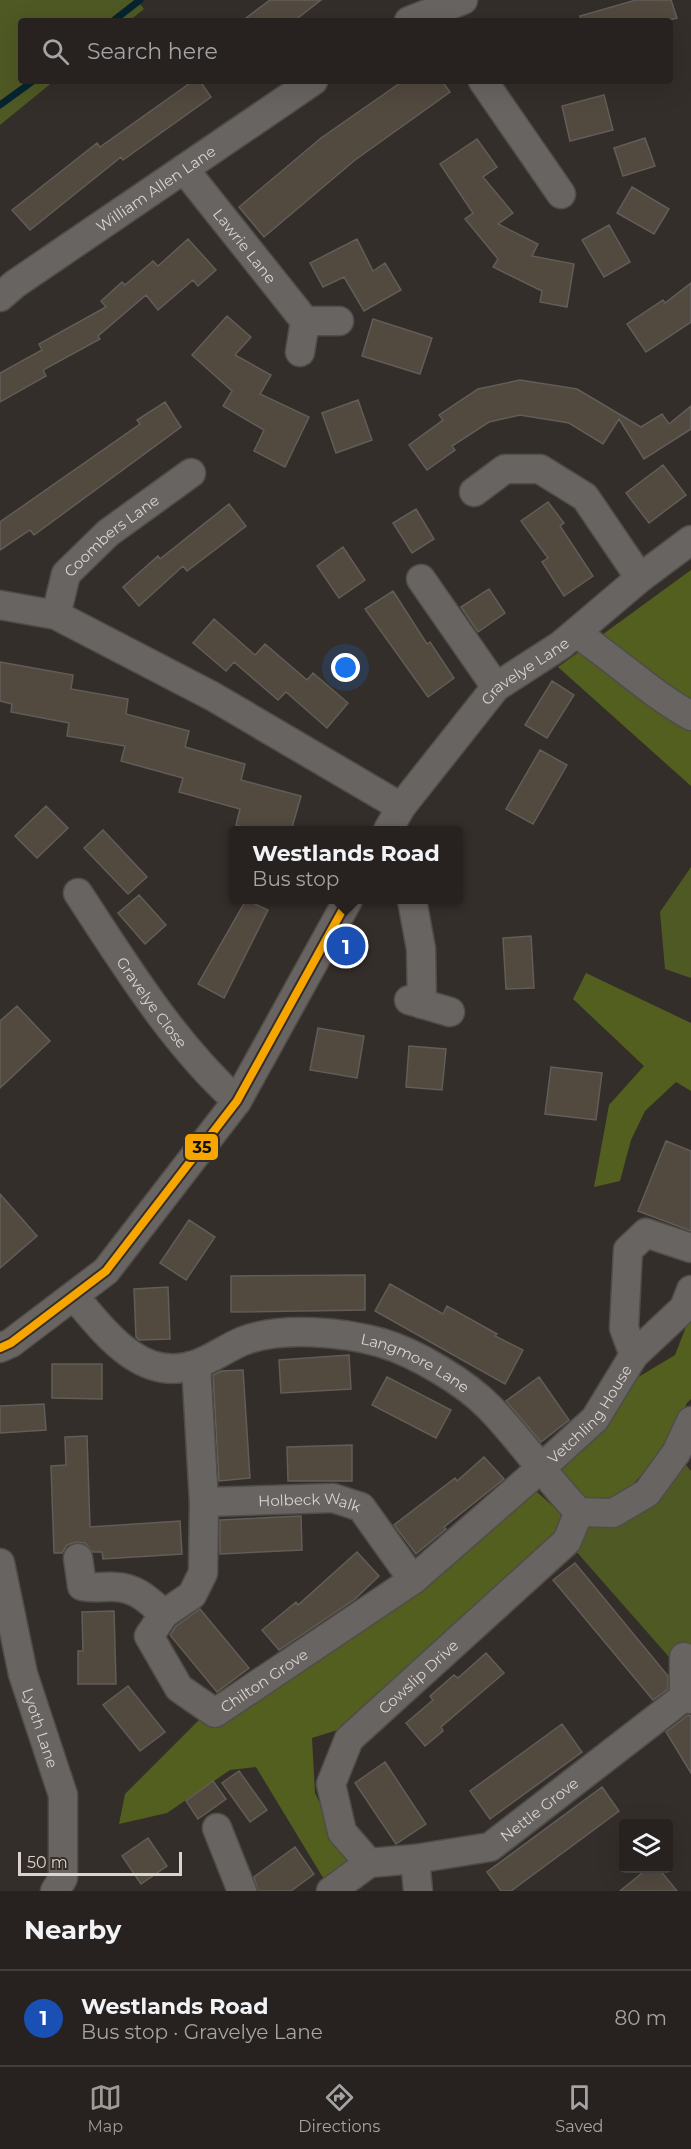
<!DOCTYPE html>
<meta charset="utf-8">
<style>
body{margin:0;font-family:Montserrat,sans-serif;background:#332f2d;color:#f1f3f6}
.controls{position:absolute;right:18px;bottom:18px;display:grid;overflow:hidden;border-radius:6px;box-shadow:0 6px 24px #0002}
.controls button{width:54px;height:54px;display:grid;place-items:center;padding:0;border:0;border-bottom:2px solid #433f3e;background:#272220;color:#f1f3f6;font:30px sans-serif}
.scale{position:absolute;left:18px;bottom:15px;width:164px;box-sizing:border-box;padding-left:6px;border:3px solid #dad3cf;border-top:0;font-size:16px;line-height:21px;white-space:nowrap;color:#dad3cf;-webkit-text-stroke:4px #372d27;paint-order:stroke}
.you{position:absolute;left:346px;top:668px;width:21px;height:21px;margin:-15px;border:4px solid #fff;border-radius:50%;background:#1a73e8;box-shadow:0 0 0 9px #1a73e833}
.badge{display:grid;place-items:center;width:39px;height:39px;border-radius:50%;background:#a09995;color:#fff;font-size:20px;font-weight:700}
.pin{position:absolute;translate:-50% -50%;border:3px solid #fff;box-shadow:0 2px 6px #0006}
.popup{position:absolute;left:229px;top:826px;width:234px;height:78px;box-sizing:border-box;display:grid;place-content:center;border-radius:6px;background:#272220;filter:drop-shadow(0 2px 4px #0005);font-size:20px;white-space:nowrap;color:#a4a4a5}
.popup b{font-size:22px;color:#f1f3f6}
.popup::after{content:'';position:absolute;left:50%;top:100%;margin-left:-12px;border:12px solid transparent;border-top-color:#272220}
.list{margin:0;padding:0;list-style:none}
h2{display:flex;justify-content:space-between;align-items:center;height:78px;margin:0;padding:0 24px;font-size:26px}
h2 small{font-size:20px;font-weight:400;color:#a4a4a5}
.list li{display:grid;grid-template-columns:39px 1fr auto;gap:18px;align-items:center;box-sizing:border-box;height:96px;padding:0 24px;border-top:2px solid #433f3e}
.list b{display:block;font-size:22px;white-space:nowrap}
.list p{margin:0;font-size:20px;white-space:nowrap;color:#a4a4a5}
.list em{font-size:20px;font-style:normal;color:#a4a4a5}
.icon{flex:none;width:33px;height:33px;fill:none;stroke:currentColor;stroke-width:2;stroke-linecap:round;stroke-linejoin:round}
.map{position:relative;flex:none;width:691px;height:1891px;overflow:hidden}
.search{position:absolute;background:#272220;box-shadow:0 6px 24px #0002;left:18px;right:18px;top:18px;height:66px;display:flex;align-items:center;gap:15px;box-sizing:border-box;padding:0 21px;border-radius:6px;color:#a4a4a5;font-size:22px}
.sheet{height:174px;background:#272220}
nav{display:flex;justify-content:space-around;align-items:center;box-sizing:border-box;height:84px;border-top:2px solid #433f3e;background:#272220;font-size:16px;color:#a4a4a5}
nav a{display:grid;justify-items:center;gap:3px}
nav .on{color:#a09995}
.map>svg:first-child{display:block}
.green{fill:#4f5924}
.forest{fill:#535f1f}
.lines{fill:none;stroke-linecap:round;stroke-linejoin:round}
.stream{stroke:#052430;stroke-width:7}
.building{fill:#52493f;stroke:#615d59;stroke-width:1.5}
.minor-casing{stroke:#504c48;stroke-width:31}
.minor{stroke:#686461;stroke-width:28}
.bus-1-casing{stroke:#372d27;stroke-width:12}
.bus-1{stroke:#f7a600;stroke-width:8}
.labels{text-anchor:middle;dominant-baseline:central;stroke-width:6;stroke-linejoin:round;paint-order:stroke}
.street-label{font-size:15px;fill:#dad3cf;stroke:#372d27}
.line-badge{stroke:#372d27;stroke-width:2}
.pale-badge-label{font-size:16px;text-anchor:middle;font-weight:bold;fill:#111}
</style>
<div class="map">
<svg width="691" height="1891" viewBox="0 0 691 1891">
<rect width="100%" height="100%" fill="#342e2a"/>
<path class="green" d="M0,0H137L144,9L129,21H21V81H54L0,125Z
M691,867V978L665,969L660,912Z
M676,1453L691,1471V1682L567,1541Z"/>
<path class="forest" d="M691,570V786L558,667Z
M586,973L691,1023V1091L676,1082L645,1111L631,1140L620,1181L594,1187L609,1105L644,1066L573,999Z
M691,1314V1399L687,1403L669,1445L611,1508L584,1507L556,1474L635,1379L675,1355Z
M537,1492L564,1516L559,1540L347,1727L312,1738L315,1793L349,1865L325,1881L256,1767L230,1770L167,1813L119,1824L125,1794L199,1720L280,1682L524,1493Z"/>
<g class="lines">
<path class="stream" d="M113,21L140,0
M0,105L33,81"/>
</g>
<path class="building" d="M270,0H321L294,21H242Z
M636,0H671L677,18L666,21H581L580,16Z
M193,81H200L211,97L123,160L121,157L30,230L12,210L97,143L100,147Z
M403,81H442L450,92L355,160L264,237L239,207L321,138Z
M604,95L613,130L570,141L562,106Z
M645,138L655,166L623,176L614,148Z
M477,139L497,167L483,177L513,213L498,224L538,244L532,256L574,264L567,307L540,302L542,291L493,267L498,259L465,219L473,213L440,164Z
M632,187L669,209L654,234L617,213Z
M609,225L630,262L604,277L582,240Z
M188,239L216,270L198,286L193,280L158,310L146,295L98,336L100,339L43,370L46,376L0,402V373L42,350L39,344L106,307L101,301L122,282L125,285L153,261L158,266Z
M357,239L373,271L385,263L401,290L364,311L344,277L323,287L310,263Z
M691,283V322L646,352L627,324L663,300L665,303Z
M227,316L251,337L235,355L271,375L260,394L309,417L285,467L254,451L264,430L223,406L232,391L192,355Z
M373,319L432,338L420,374L362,356Z
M520,380L577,389L641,427L662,414L669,424L691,406V429L644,459L619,419L603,444L569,423L520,415L489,422L452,446L455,450L427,470L409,445L443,420L439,415L478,389Z
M358,400L372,440L336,453L322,413Z
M165,402L181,427L34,535L30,530L0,550V522L140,424L137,420Z
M663,465L686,495L649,523L626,493Z
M548,502L564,523L560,526L593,576L564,596L542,562L548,558L521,521Z
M229,504L246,526L187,571L183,566L139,606L123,587L158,556L160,559Z
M416,509L434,539L412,553L393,523Z
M343,547L365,580L339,598L317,566Z
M489,589L505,613L478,632L461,607Z
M393,591L427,644L430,642L454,678L428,697L365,609Z
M214,619L255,655L265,644L307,680L313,673L348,703L327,728L286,692L278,700L234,662L226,671L193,643Z
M0,662L73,675L71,689L128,699L126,714L189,731L185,747L245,764L241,780L301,796L291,831H255L236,825L240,809L179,792L183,778L121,761L125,746L67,736L69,723L11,712L12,704L0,701Z
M552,681L574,695L547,738L525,725Z
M540,750L567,765L533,824L506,809Z
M46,806L68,828L37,858L15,836Z
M103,830L147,877L128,894L84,848Z
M139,895L166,925L145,944L118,913Z
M246,900L268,910L224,998L198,984Z
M531,936L534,988L506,989L503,938Z
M17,1006L50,1041L0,1088V1021Z
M318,1028L364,1036L357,1078L310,1070Z
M409,1046L446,1049L442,1090L406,1087Z
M551,1067L602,1073L596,1120L545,1114Z
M666,1141L691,1151V1231L638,1211Z
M0,1194L37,1236L0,1268Z
M189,1220L215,1237L186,1280L160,1263Z
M365,1275V1310L231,1312V1276Z
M390,1284L443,1314L447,1306L497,1334L495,1336L523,1350L505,1384L375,1311Z
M168,1287L170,1339L139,1340L136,1337L134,1289Z
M349,1355L351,1389L281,1393L279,1360Z
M52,1364H102V1399L52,1398Z
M243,1370L250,1478L219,1481L213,1375L221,1371Z
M387,1377L451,1410L436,1438L372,1405Z
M539,1377L569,1420L541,1442L506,1401Z
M44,1404L46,1430L0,1433V1406Z
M87,1436L90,1527L180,1521L182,1554L103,1559L102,1552H93L85,1543L76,1542L67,1545L62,1553H54L51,1466L66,1465L65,1437Z
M352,1445V1481H288L287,1447Z
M484,1457L504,1479L444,1527L446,1529L416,1554L394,1525L455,1478L457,1481Z
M301,1516L302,1550L220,1554V1520Z
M357,1552L379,1576L355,1599L279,1650L262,1630L296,1602L298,1605Z
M575,1563L668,1676V1689L653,1700L553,1580Z
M200,1609L249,1668L217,1692L170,1635L176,1626Z
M114,1611L116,1684H78V1651H83L82,1612Z
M486,1653L504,1673L441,1727L443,1731L425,1746L406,1723L433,1700L430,1696L454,1675L458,1678Z
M128,1686L165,1732L140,1751L103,1705Z
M688,1715L691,1716V1773L666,1732Z
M562,1724L582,1752L490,1819L470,1791Z
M385,1762L426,1824L396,1844L355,1783Z
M239,1771L267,1810L250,1822L222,1783Z
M213,1781L226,1799L198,1819L186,1801Z
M602,1787L619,1811L511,1891H501L487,1872Z
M148,1838L167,1866L141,1884L122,1856Z
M295,1847L314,1874L291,1891H258L254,1877Z
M647,1869H659L677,1891H620Z"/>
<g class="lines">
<g class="minor-casing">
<g id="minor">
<path d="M409,21L463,0"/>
<path d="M483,81L561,194"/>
<path id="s1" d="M184,169L305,321"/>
<path id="s2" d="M0,297L15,284L313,81"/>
<path d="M300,352L305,321H339"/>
<path d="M474,492L505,469H540L585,497L640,578"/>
<path d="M421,579L496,687"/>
<path d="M0,605L56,615L212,696L401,807"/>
<path id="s3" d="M56,615L66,574L108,533L191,473"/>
<path d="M576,633C616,660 650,693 691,716"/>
<path id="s4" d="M388,830L401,807L496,687L561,645L640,578L691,540"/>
<path id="s5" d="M78,893C126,966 172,1042 237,1101"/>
<path d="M412,900L421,949L422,1004"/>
<path d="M409,1000L450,1012"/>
<path id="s6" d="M74,1296C104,1331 141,1383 194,1365C211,1360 226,1348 243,1341C281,1326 344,1332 382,1343C416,1353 466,1383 490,1408C522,1441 547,1479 579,1512L613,1513L647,1493L676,1453L691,1421"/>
<path d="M0,1348L11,1343L106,1271L237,1101L348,900"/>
<path d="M634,1355L624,1328L628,1250L646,1233L691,1248"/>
<path id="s7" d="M196,1365L204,1502L203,1573L192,1595L164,1614L149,1636L179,1688L215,1713L413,1580L540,1469L595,1419L634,1355L684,1308L691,1290"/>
<path id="s8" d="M204,1502L333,1498L361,1507L413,1580"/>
<path d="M78,1558L82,1586C94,1589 104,1586 116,1587C137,1588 149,1601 164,1614"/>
<path id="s9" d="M0,1563L23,1674L63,1795V1878L55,1891"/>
<path d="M684,1657V1697L691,1699"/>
<path d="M217,1828L242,1891"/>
<path d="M415,1859L418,1891"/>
<path id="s10" d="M369,1863L342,1832L331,1784L349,1739L567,1541L579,1512"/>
<path id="s11" d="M369,1863L415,1859L490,1847L684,1697"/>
<path d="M331,1891L369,1863"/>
</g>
</g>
<use href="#minor" class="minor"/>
<g class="bus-1-casing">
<path id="bus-1" d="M0,1348L11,1343L106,1271L237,1101L348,900"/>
</g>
<use href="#bus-1" class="bus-1"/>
</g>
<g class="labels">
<g class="street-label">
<text stroke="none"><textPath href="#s2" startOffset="190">William Allen Lane</textPath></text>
<text stroke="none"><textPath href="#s1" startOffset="98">Lawrie Lane</textPath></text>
<text stroke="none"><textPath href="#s3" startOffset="102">Coombers Lane</textPath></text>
<text stroke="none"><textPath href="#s4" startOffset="212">Gravelye Lane</textPath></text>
<text stroke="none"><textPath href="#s5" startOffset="132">Gravelye Close</textPath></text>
<text stroke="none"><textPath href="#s6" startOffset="382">Langmore Lane</textPath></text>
<text stroke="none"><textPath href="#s7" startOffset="879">Vetchling House</textPath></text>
<text stroke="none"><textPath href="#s8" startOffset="106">Holbeck Walk</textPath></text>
<text stroke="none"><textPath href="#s10" startOffset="232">Cowslip Drive</textPath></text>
<text stroke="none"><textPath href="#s7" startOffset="456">Chilton Grove</textPath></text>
<text stroke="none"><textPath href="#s9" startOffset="170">Lyoth Lane</textPath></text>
<text stroke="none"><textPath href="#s11" startOffset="184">Nettle Grove</textPath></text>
</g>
</g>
<rect class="line-badge" x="184" y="1133" width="35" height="28" rx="6" fill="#f7a600"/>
<g class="pale-badge-label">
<text x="202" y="1153">35</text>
</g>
</svg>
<div class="controls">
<button><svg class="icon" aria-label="layers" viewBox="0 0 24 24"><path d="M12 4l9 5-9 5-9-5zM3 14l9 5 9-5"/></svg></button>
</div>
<div class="scale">50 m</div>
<div class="you"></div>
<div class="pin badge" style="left:346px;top:946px;background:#1a4fb4">1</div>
<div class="popup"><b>Westlands Road</b>Bus stop</div>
<div class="search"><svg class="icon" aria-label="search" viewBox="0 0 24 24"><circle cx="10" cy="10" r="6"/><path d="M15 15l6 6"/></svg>Search here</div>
</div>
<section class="sheet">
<h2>Nearby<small></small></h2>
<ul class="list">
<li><span class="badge" style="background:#1a4fb4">1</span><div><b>Westlands Road</b><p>Bus stop · Gravelye Lane</p></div><em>80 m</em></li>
</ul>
</section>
<nav>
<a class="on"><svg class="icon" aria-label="map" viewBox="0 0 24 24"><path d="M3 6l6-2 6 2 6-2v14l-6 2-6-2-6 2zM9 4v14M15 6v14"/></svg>Map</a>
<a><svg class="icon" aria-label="directions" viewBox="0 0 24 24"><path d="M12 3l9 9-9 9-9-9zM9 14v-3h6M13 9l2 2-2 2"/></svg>Directions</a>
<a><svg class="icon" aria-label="saved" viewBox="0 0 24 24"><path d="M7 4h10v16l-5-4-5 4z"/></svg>Saved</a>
</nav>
